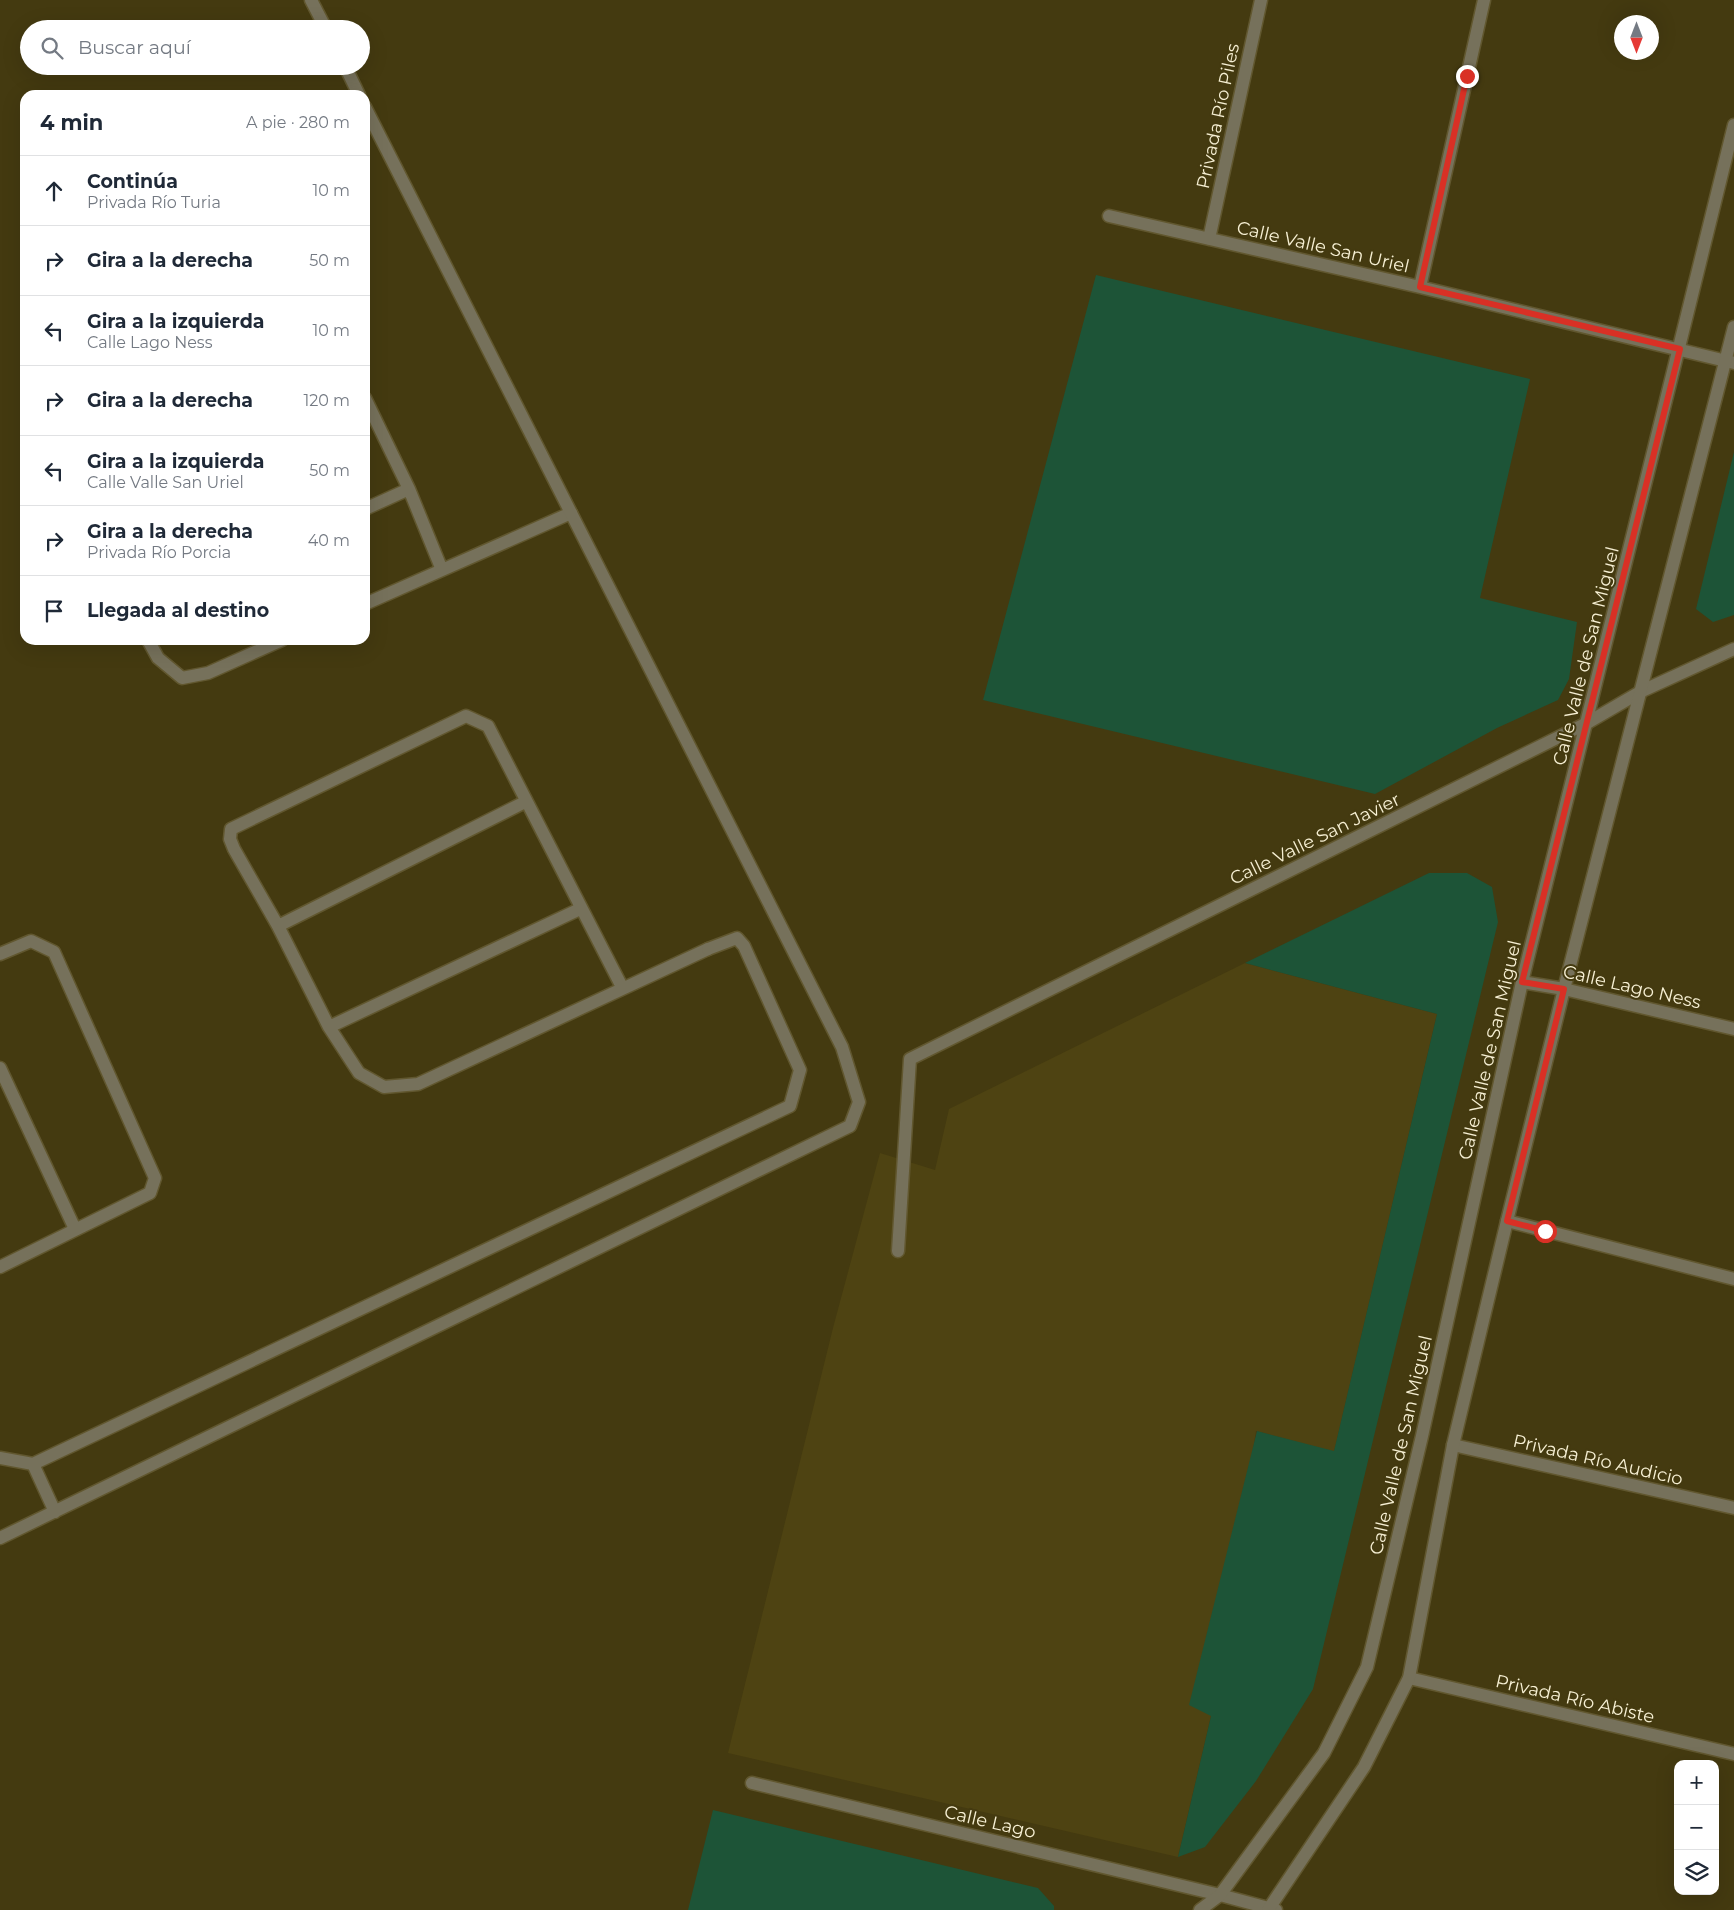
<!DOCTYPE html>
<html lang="es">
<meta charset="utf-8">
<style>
body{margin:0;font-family:Montserrat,sans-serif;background:#f6f6f7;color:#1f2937}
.controls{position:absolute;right:15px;bottom:15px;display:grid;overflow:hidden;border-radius:10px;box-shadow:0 5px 20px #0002}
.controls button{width:45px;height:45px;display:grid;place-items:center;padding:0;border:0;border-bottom:1px solid #e0e1e3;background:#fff;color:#1f2937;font:25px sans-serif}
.compass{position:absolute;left:1614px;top:15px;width:45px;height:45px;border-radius:50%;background:#fff;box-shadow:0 5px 20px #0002;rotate:180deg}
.stop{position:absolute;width:15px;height:15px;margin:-11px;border:4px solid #d93025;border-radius:50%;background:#fff}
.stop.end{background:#d93025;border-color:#fff;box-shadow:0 1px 5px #0008}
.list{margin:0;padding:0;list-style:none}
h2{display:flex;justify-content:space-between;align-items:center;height:65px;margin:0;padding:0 20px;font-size:21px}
h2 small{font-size:16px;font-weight:400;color:#747a83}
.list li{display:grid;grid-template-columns:32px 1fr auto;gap:15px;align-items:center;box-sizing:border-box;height:70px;padding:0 20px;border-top:1px solid #e0e1e3}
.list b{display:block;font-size:19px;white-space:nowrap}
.list p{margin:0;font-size:16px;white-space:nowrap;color:#747a83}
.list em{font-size:16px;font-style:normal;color:#747a83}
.icon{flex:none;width:28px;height:28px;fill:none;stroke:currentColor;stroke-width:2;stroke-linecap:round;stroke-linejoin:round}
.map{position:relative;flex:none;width:1734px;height:1910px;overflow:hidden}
.search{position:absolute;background:#fff;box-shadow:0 5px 20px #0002;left:20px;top:20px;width:350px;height:55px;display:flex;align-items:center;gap:12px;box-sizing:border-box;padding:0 18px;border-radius:28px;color:#747a83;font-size:19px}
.panel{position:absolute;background:#fff;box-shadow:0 5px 20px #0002;left:20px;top:90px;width:350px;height:555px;border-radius:15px}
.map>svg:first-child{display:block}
.built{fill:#4e4312}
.green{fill:#1d5437}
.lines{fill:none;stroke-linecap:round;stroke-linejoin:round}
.service-casing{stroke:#61572f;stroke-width:15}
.minor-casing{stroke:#61572f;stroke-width:15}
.tertiary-casing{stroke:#61572f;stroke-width:15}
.service{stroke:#76715b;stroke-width:12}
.minor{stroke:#76715b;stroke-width:12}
.tertiary{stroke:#76715b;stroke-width:12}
.route{stroke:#d93025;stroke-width:6}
.labels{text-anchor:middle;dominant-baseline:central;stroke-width:4;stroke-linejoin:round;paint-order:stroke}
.street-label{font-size:18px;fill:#f7f0d4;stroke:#443a10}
</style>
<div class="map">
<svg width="1734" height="1910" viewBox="0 0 1734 1910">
<rect width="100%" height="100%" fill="#443a10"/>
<path class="built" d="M1245,963L1437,1014L1334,1452L1256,1431L1211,1716L1178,1857L728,1753L833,1328L880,1153L935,1170L949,1109Z"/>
<path class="green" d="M1096,275L1530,379L1480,598L1577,622L1569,679L1558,700L1497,728L1375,794L983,700Z
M1734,452V615L1713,622L1696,609Z
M1429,873H1467L1492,887L1498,922L1313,1689L1256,1781L1205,1847L1178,1857L1211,1716L1189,1705L1257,1431L1334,1451L1437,1014L1245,963Z
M713,1810L1038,1888L1054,1906V1910H688Z"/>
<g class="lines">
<g class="service-casing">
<path id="service" d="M365,398L409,489L442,570
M365,509L409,489
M365,604L571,513
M148,640L158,658L182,678L208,673L282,640
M278,926L525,802
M0,954L31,941L54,952L155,1178L150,1193L0,1267
M622,987L488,726L466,716L231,829L230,839L234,849L278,926L329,1027L359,1073L384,1087L418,1084L708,949
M329,1027L580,909
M0,1068L75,1229"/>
</g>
<g class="minor-casing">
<path id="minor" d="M311,0L326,29
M345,66L359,95
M1109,216L1420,287L1734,363
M1209,239L1261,0
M1420,287L1484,0
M1522,982L1564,989L1734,1029
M1507,1221L1734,1279
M898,1251L910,1059L1587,723L1642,691L1734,649
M1453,1445L1734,1508
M0,1458L33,1464L790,1106L800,1070L744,946L737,938L708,949
M33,1464L55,1512
M0,1538L850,1126L859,1102L842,1047L365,107
M1409,1678L1734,1754
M752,1783L1220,1895L1276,1910"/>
</g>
<g class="tertiary-casing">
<path id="tertiary" d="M1200,1910L1220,1895L1324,1753L1367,1667L1422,1436L1522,982L1734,125
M1268,1910L1364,1767L1409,1678L1453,1445L1507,1221L1564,989L1734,327"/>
</g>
<use href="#service" class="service"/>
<use href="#minor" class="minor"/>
<use href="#tertiary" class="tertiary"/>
</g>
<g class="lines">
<path class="route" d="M1467,76L1420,287L1680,349L1522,982L1564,989L1507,1221L1545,1231"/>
</g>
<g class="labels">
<g class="street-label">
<text transform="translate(1218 116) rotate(-78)">Privada Río Piles</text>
<text transform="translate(1323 247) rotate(13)">Calle Valle San Uriel</text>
<text transform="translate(1586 656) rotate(-76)">Calle Valle de San Miguel</text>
<text transform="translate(1315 839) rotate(-26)">Calle Valle San Javier</text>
<text transform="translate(1632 987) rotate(13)">Calle Lago Ness</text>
<text transform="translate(1490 1050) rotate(-77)">Calle Valle de San Miguel</text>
<text transform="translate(1401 1445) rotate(-77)">Calle Valle de San Miguel</text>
<text transform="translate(1598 1460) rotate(13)">Privada Río Audicio</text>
<text transform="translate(1575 1699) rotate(13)">Privada Río Abiste</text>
<text transform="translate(990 1822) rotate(13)">Calle Lago</text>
</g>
</g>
</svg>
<div class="controls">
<button>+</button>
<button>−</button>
<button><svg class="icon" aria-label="layers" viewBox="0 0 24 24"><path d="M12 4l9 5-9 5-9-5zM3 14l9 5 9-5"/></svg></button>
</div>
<svg class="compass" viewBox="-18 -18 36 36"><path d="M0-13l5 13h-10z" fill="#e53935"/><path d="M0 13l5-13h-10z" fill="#747a83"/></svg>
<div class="stop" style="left:1545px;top:1231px"></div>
<div class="stop end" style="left:1467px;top:76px"></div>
<div class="search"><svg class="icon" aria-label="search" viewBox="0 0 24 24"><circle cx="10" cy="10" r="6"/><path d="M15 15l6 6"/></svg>Buscar aquí</div>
<section class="panel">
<h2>4 min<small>A pie · 280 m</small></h2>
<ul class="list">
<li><svg class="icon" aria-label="ahead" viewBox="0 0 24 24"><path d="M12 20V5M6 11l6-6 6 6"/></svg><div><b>Continúa</b><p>Privada Río Turia</p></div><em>10 m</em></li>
<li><svg class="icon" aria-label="right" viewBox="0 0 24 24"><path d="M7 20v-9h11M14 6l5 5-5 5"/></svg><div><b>Gira a la derecha</b></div><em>50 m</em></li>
<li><svg class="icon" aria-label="left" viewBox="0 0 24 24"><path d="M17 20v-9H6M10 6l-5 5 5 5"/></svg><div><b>Gira a la izquierda</b><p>Calle Lago Ness</p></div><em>10 m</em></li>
<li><svg class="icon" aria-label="right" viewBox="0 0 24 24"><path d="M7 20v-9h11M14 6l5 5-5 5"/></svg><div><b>Gira a la derecha</b></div><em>120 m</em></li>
<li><svg class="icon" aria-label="left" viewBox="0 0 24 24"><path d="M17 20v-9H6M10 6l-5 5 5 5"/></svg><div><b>Gira a la izquierda</b><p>Calle Valle San Uriel</p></div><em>50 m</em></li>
<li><svg class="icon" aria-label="right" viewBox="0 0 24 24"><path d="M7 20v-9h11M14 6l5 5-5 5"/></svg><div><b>Gira a la derecha</b><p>Privada Río Porcia</p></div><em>40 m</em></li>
<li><svg class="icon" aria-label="arrive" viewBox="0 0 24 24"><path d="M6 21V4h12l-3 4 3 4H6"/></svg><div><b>Llegada al destino</b></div></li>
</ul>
</section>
</div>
